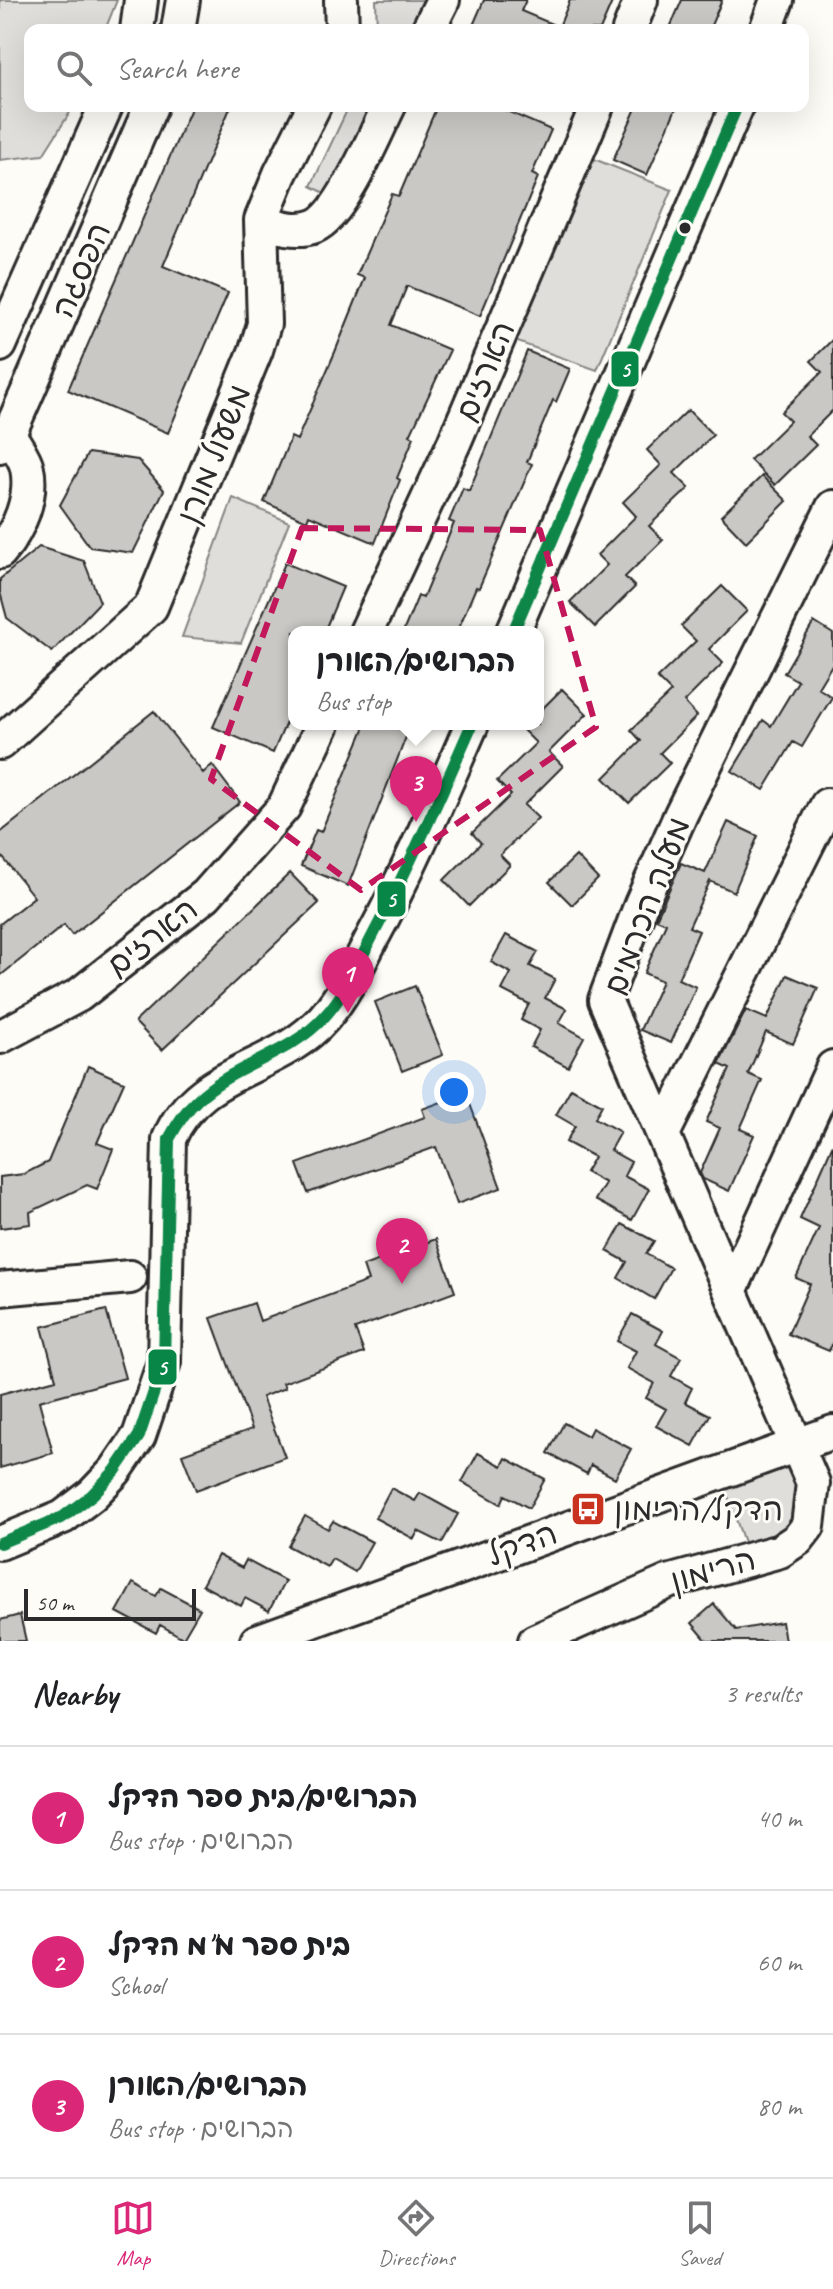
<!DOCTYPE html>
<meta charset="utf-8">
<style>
body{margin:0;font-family:Caveat,"Playpen Sans Hebrew",sans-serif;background:#f6f6f6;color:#202124}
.scale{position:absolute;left:24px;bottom:20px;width:172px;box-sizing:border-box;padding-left:8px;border:4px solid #2b2b2b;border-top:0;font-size:22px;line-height:28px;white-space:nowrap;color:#2b2b2b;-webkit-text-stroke:6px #fdfcf7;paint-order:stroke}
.you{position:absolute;left:454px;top:1092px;width:28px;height:28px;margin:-20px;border:6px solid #fff;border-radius:50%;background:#1a73e8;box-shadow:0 0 0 12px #1a73e833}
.badge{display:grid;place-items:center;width:52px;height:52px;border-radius:50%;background:#db2777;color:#fff;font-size:26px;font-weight:700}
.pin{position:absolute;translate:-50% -66px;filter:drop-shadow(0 2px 4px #0008)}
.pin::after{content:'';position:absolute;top:42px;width:28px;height:24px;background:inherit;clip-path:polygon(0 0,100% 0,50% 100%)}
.popup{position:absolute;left:288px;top:626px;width:256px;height:104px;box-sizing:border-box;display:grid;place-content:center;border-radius:16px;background:#fff;filter:drop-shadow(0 2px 6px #0005);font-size:26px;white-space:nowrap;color:#757577}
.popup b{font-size:30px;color:#202124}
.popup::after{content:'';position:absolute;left:50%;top:100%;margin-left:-16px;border:16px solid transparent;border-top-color:#fff}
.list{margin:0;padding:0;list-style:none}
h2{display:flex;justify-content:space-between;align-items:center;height:104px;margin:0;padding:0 32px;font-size:34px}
h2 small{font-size:26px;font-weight:400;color:#757577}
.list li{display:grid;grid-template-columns:52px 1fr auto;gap:24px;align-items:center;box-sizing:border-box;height:144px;padding:0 32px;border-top:2px solid #e0e0e0}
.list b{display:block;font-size:30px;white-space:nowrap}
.list p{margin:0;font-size:26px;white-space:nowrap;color:#757577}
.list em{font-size:26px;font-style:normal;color:#757577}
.icon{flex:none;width:44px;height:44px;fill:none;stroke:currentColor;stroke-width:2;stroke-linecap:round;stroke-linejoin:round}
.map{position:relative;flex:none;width:833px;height:1641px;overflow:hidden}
.search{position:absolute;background:#fff;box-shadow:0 8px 32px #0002;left:24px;right:24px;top:24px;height:88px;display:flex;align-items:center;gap:20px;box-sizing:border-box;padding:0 28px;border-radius:16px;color:#757577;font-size:30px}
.sheet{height:536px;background:#fff}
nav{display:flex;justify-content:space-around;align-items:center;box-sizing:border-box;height:112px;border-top:2px solid #e0e0e0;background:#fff;font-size:22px;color:#757577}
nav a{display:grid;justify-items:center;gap:4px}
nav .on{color:#db2777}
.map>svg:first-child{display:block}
.green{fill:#dfdeda;stroke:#858482;stroke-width:2}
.building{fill:#c9c8c4;stroke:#2b2b2b;stroke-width:2}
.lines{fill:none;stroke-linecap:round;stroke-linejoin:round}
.minor-casing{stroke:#2b2b2b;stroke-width:38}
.minor{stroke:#fdfcf7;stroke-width:32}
.bus-1-casing{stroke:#fdfcf7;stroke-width:18}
.bus-1{stroke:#088647;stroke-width:12}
.marked{fill:none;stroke:#c2185b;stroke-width:6;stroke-dasharray:16 10;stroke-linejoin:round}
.bus-dot{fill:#2b2b2b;stroke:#fdfcf7;stroke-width:3}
.labels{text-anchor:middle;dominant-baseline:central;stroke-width:6;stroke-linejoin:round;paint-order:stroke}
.street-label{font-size:32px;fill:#2b2b2b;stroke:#fdfcf7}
.poi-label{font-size:32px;fill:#2b2b2b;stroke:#fdfcf7;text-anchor:start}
.line-badge{stroke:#fdfcf7;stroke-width:3}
.badge-label{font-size:22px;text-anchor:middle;font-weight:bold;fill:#fff}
</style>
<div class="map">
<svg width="833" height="1641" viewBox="0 0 833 1641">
<rect width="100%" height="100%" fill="#fdfcf7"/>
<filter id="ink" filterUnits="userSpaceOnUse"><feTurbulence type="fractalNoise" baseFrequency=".0125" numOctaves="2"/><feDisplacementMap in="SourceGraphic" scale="16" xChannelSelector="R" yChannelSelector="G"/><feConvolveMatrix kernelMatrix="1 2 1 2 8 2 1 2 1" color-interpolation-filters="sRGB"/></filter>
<g filter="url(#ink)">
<path class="green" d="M0,0H117L105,30H30V106H74L43,155L0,160Z
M376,0H434L419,30H377Z
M349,106H383L338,200L311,186Z
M589,157L672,190L597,370L509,339Z
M233,498L289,522L241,643L182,637Z
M790,1459L802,1510L790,1539L747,1551L723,1482Z"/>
<path class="building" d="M484,0H526L521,11L559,27L570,0H613L600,30H471Z
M682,0H722L709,30H669Z
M192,106H231L163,266L228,293L168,433L68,390Z
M437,106H495L551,130L532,174L538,177L480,316L407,286L391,325L450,350L410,435L414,437L397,478L400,480L375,543L309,515L307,521L264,502L291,437L297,440L335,352L365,278L357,275L392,194L399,196Z
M637,106H677L647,175L613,160Z
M833,339V410L807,436L816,445L775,485L750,460L790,421L781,412L822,372L811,361Z
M527,351L570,369L556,402L553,400L527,462L532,464L479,588L476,587L457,632H403L418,596L423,598L454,523L449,521L463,488L469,491Z
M688,410L713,435L674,473L689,488L649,526L663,540L625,577L635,587L595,627L570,602L607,565L597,555L636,516L623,502L661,465L647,450Z
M88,453L138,460L164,490L133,553L90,547L60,505Z
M762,476L787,501L746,542L721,516Z
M39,547L84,561L100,602L52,652L7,618L0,592V579Z
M285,563L343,587L324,632H294V704L273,753L213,727Z
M722,586L747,611L709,649L723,663L684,702L697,716L660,753L670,763L629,803L604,778L641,741L631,730L671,692L657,678L696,641L681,626Z
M814,622L833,634V663L818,688L832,697L802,747L793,742L764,790L732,771L763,720L771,726L798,681L784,673Z
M562,689L587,714L549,752L563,766L524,805L538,818L500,855L510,865L469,906L444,880L481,843L472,833L511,795L497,781L536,743L517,724H538V713Z
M154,711L203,773L212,765L240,802L72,935L64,925L0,976V924L34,897L0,854V833Z
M366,724H411L348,886L301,866L316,830L321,832Z
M728,822L758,836L734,892L710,881L689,927L699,931L678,979L696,987L671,1043L640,1030L662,981L644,973L666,923L656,919L681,863L705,873Z
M576,856L598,879L572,905L549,882Z
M290,873L319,903L162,1050L135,1022Z
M506,935L538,952L530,966L555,979L545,998L567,1009L559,1023L584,1037L568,1067L531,1047L540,1030L521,1020L529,1004L502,990L511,973L491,962Z
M787,975L818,988L793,1044L766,1032L748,1074L762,1080L740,1129L754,1135L729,1191L703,1179L700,1173L720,1128L706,1122L730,1069L719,1064L746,1010L767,1019Z
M415,986L443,1055L402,1071L375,1002Z
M88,1066L124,1082L97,1143L113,1149L97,1189L87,1185L30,1212L31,1224L0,1228V1177L24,1174L48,1162Z
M571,1088L602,1105L595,1118L620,1132L610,1150L631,1162L624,1176L649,1189L632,1220L595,1200L605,1183L585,1172L594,1157L566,1142L575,1126L556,1115Z
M466,1093L501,1188L457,1204L436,1147L308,1193L297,1164L425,1117L422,1109Z
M833,1144V1341L829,1351L788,1334L810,1284L796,1278L819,1228L800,1219Z
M622,1224L654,1241L646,1254L671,1268L654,1299L618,1278L627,1262L607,1251Z
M436,1239L455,1292L355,1329L364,1353L283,1383L285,1388L262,1397L285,1457L196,1490L182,1454L252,1429L211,1318L254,1303L260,1321L368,1281L363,1266Z
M106,1310L125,1378L39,1401L53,1453L0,1468V1394L56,1379L42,1327Z
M632,1314L663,1331L656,1344L681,1358L671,1376L692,1388L685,1402L710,1415L693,1446L656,1426L666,1409L646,1398L654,1383L627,1368L636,1351L617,1341Z
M564,1423L588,1436L592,1428L631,1449L615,1478L591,1465L587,1474L548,1453Z
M478,1453L502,1466L506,1458L545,1479L529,1508L505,1495L501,1504L462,1482Z
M391,1488L415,1501L420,1493L458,1514L442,1543L418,1531L414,1539L375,1518Z
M305,1516L328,1529L333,1521L372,1542L355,1572L332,1559L327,1567L288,1546Z
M218,1555L242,1568L246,1560L285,1581L269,1611L245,1598L241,1606L202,1585Z
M133,1583L156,1596L161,1588L200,1609L183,1638L160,1625L156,1633L117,1612Z
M714,1604L736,1630L782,1622L785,1641H707L692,1623Z
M20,1615L26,1641H0V1620Z"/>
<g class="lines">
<g class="minor-casing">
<path id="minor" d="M341,0L342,30
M137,30L141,0
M178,30L183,0
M428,30L443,0
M629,30L641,0
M766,30L777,0
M261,220C278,227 297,233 315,226C342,215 375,134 389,106
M0,345L106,106
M0,446L9,434L28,391L151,106
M0,552C19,530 33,498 27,468C25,457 14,444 9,434
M366,632L454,443L597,106
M513,632L737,106
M0,743L151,607L256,350L264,324L261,220L280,174L314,106
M0,1037L79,995L206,895L284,807L323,724
M663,1134L827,805
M0,1289L130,1277
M731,1289L833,1067
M0,1543L63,1517L92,1495L115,1471L139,1436L164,1362L169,1139C198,1068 277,1072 324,1018C344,995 357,967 371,940C409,870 440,797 472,724
M257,1641L833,1432
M535,1641L668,1582L780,1551L798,1539L808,1526L813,1483L605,1000L641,904L681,814L833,507"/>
</g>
<use href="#minor" class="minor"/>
<g class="bus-1-casing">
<path id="bus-1" d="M513,632L737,106
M0,1543L63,1517L92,1495L115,1471L139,1436L164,1362L169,1139C177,1124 185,1111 197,1100C234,1064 289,1056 324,1017C345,995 357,966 371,939C408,869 440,797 472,724"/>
</g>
<use href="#bus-1" class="bus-1"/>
</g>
</g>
<path class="marked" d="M302,528L540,530L596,727L361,890L211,779Z"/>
<defs>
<g id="bus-square" transform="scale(1.8)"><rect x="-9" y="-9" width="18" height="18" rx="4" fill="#c8321e" stroke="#fdfcf7"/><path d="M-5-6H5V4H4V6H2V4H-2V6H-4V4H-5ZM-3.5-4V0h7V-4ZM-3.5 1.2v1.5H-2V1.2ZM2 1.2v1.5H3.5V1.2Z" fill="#fff"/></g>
</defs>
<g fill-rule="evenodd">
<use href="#bus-square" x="588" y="1509"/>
</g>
<circle class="bus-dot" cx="685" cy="228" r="7"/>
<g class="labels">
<g class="street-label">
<text transform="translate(81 270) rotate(-66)">הפסגה</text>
<text transform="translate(485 371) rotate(-67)">הארזים</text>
<text transform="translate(214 454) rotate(-68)">משעול מורן</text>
<text transform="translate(647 906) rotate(-69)">מעלה הכרמים</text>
<text transform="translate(152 937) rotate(-38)">הארזים</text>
<text transform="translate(522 1544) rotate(-20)">הדקל</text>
<text transform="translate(713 1570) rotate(-16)">הרימון</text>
</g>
<g class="poi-label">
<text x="614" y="1509">הדקל/הרימון</text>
</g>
</g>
<g class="line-badge">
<rect x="610" y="350" width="30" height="38" rx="8" fill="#088647"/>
<rect x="376" y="880" width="31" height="38" rx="8" fill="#088647"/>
<rect x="147" y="1348" width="31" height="38" rx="8" fill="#088647"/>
</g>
<g class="badge-label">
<text x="625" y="377">5</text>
<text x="391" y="907">5</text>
<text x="162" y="1375">5</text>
</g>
</svg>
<div class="scale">50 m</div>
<div class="you"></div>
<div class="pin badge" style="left:348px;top:1013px">1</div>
<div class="pin badge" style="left:402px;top:1284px">2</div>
<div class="pin badge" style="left:416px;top:822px">3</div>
<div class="popup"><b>הברושים/האורן</b>Bus stop</div>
<div class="search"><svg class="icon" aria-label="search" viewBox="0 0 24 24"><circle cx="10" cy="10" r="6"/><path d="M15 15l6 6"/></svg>Search here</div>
</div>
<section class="sheet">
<h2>Nearby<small>3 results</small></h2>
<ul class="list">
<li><span class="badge">1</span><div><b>הברושים/בית ספר הדקל</b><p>Bus stop · הברושים</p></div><em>40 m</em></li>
<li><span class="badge">2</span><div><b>בית ספר מ&quot;מ הדקל</b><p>School</p></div><em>60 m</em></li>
<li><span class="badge">3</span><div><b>הברושים/האורן</b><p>Bus stop · הברושים</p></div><em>80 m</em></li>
</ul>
</section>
<nav>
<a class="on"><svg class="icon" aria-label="map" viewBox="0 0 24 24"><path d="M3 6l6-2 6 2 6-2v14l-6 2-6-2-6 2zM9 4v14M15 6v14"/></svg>Map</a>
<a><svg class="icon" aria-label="directions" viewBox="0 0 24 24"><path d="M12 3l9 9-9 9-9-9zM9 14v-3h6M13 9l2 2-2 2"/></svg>Directions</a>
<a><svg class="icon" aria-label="saved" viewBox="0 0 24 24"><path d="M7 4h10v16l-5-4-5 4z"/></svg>Saved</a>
</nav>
